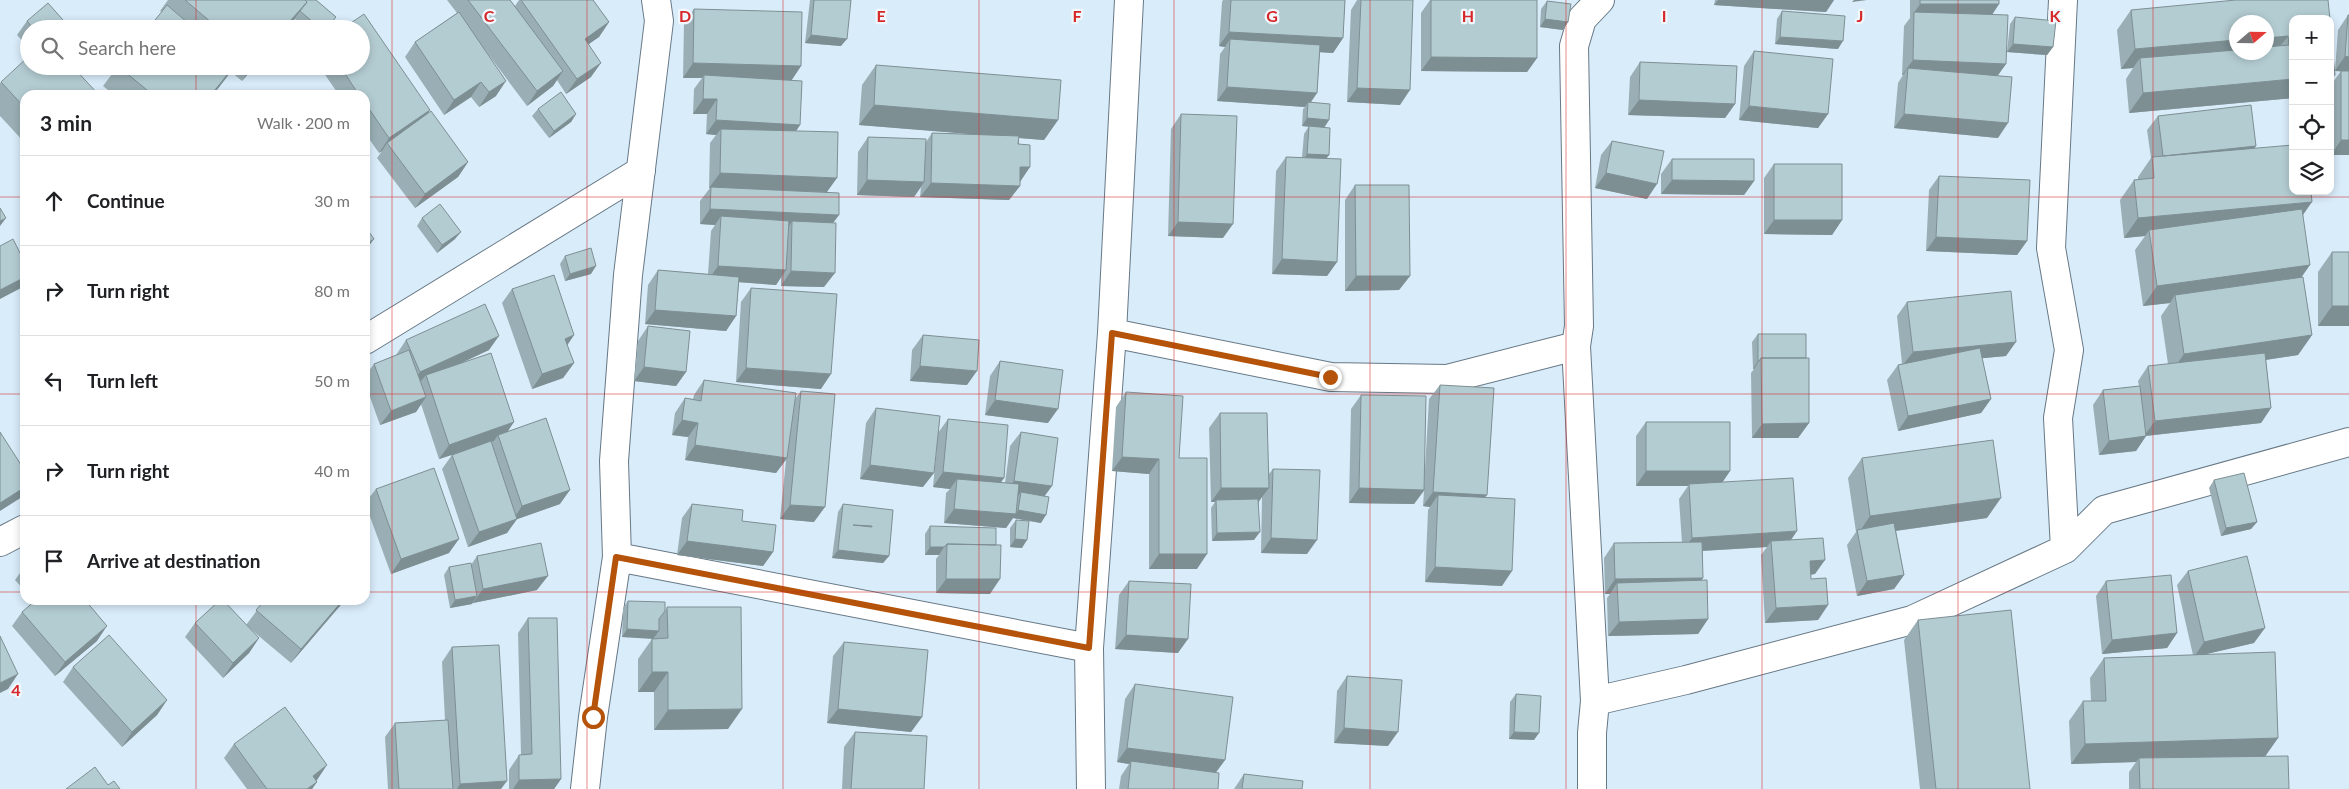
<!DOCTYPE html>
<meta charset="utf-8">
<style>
body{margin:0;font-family:Lato,sans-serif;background:#f2f2f2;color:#202124}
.controls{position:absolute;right:15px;top:15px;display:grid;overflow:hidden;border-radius:10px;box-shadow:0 2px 8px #0003}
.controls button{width:45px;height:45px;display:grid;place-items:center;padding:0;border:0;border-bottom:1px solid #e0e0e0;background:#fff;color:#202124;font:25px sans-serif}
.compass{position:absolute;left:2229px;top:15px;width:45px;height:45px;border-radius:50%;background:#fff;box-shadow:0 2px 8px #0003;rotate:70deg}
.stop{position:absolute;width:15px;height:15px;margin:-11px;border:4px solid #b45309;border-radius:50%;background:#fff}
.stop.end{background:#b45309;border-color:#fff;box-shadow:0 1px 5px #0008}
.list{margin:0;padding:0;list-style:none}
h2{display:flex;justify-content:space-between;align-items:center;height:65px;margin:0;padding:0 20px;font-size:21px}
h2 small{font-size:16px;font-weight:400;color:#757577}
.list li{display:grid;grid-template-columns:32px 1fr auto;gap:15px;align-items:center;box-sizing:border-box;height:90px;padding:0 20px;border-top:1px solid #e0e0e0}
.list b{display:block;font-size:19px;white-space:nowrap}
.list em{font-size:16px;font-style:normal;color:#757577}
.icon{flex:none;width:28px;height:28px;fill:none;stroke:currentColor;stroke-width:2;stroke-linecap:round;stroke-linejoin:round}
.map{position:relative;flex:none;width:2349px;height:789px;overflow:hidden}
.search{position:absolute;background:#fff;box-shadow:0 2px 8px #0003;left:20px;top:20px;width:350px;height:55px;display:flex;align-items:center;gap:12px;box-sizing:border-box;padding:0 18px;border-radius:28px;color:#757577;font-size:19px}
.panel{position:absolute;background:#fff;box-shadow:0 2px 8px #0003;left:20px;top:90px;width:350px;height:515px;border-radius:15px}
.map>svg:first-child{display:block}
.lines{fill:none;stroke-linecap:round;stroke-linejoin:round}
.minor-casing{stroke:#677885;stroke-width:30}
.minor{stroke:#fff;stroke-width:28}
.wall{fill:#9aafb5}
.shaded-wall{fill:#7d8f93}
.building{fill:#b3ccd2;stroke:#7d8f93;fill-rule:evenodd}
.route{stroke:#b45309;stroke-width:6}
.grid{fill:none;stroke:#d62828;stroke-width:1;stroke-opacity:0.55}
.grid-label{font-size:16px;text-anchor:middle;font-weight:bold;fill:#d62828;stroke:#f0f7fd;stroke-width:4.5;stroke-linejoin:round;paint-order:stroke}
</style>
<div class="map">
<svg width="2349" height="789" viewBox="0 0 2349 789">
<rect width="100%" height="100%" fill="#d9ecfa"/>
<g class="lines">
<g class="minor-casing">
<path id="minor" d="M2063,0L2051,248L2069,350L2058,418L2065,549
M1112,333L1331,377L1447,379L1576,346L1579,326L1574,46L1582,19L1600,0
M365,340L641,171
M1576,346L1595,701
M0,542L25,529
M617,557L1089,648
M585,789L593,717L617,557L614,461L628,275L659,21L656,0
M1091,789L1089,648L1112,333L1129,0
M1592,789V733L1595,701L1686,680L1912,620L2065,549L2104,510L2349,442"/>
</g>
<use href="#minor" class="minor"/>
</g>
<path class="wall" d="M168,0H316L336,17L327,29H306L295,19L287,29H148L162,12L160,11Z
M447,0H510L515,6L519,0H593L609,22L599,37L588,44L591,77L566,94L557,80L553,86L527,106L485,50L496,96L479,107L471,97L444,115L405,57L415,42L457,13Z
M810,0H851L841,46L805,43Z
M1223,0H1345L1343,38L1333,53L1320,52L1317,93L1311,102L1329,120L1324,127L1337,262L1327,276L1272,274L1276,171L1286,157H1302L1304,134L1309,126L1312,127L1302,126L1303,109L1305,107L1217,101L1220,54L1225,47L1219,46L1222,2Z
M1357,0H1413L1400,105L1347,102L1351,10Z
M1430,0H1537V58L1527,72L1421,71V13Z
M1715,0H1834L1826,12L1714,5Z
M1910,0H1999V4L1992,15L2006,64L1997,76L1998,138L1894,128L1898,83L1903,75H1902L1904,26L1910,18Z
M2328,0L2293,98L2129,113L2126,79L2133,68L2121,69L2117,30L2131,10Z
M1547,1L1568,22L1563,30L1540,27L1541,9Z
M694,9L801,66L791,81L800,125L796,131L827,192L833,223L824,287L781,286V277L776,285L739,282L736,316L726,331L645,324L648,285L658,270L708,274L711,231L715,225L700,224V201L710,188H709L710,143L716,135L706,134L707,114H693L694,89L702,78H683L684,23Z
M1782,11L1838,49L1775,44L1777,19Z
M2348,15L2349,155H2331V85L2341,71H2335L2338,30Z
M2015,17L2053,47L2047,55L2007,52L2010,24Z
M27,21L71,29H29V48L17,35Z
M1754,51L1828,114L1818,128L1739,120L1744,66Z
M1640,62L1735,104L1725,118L1628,115L1630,77Z
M876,65L1058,120L1044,140L1019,138L1020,186L1009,200L920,197L921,187L914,197L857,195L858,152L868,137L926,142L932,133L974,134L859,125L862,85Z
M29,66H80L76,70L25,95V143L0,116V83Z
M118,66H255L242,81L231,72L213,95H114L103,86Z
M319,66H361L429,112L468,162L458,177L415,208L377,158L382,151L379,153L365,133V95H339Z
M538,109L576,114L571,122L549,138L532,116Z
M1181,114L1223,238L1168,236L1171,129Z
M2158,116L2256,146L2254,148L2303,215L2302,277L2312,335L2298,355L2266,360L2271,408L2261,423L2146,436L2136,451L2099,455L2093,405L2103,390L2139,386L2138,381L2148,366L2168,364L2161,316L2170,303L2143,306L2135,250L2145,236L2124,238L2120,200L2134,180L2138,179V177L2151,158L2147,130Z
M1612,141L1647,199L1595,188L1601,155Z
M1672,159L1754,181L1744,195L1661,194V174Z
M1774,164L1842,220L1832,235L1764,234V178Z
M1939,176L2027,241L2017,255L1926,251L1929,190Z
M1355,185L1410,276L1399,290L1345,291V200Z
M422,218L455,239L437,253L417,226Z
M2332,252L2349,326H2318V272Z
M565,256L591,274L565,281L560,264Z
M751,288L821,389L736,382L741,302Z
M512,289L574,335L567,345L574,363L563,378L532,389L502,303Z
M1907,302L2006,356L1982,358L1991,399L1981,413L1898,431L1887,380L1898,365L1902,364L1897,316Z
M648,326L686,372L676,386L634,381L638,341Z
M1758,334L1806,358L1809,423L1798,438H1752L1751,373L1754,369H1753L1752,342Z
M923,335L967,385L910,381L912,350Z
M406,340L489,350L461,363L560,504L517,519L507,533L468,547L442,469L452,455L439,459L421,404L416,412L380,425L365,383V376L374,364L396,355Z
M1000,361L1048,423L985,415L990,376Z
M704,380L795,399L801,391L814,522L780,519L786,460L776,473L685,460L688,437L672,435L675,413L685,398L693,399L694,395Z
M1440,385L1485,498L1502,586L1425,582L1428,510L1430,507L1423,506L1424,491L1414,504L1349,503L1351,409L1361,395L1425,469L1429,399Z
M1126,392L1179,458L1197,569H1149V474L1112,471L1116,407Z
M876,408L938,433L948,419L1004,478L1001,482L1005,483L1010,446L1021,432L1045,496L1041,523L1013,518L1006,528L944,523L946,493L950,489L933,487L937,445L923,487L860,479L866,423Z
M1220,413L1268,475L1273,469L1307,554L1261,553L1262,497L1259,502L1254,540L1212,541L1211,508L1215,502H1211L1209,428Z
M1646,422L1730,471L1722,482L1791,540L1815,574L1811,575V579L1828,605L1818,620L1765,623L1761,555L1767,547L1703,551L1701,580L1708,619L1698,634L1608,636L1607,598L1610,594H1605L1604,558L1614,543H1682L1679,499L1688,486H1636V436Z
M1862,458L1987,518L1896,531L1904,575L1894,589L1857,596L1847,545L1856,532L1848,478Z
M2214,480L2257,522L2251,529L2221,536L2209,488Z
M376,489L449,553L391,574L365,503Z
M692,504L742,521L773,552L763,566L677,555L682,518Z
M843,504L893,510L889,556L883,563L832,558L838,512Z
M1016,520L1022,548L1010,547V528Z
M930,526L990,594L936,593V559L939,555H925V534Z
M477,556L537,590L473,603V602L472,604L450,608L444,575L449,567L471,565Z
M25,566V591L15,580Z
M2188,571L2254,643L2205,654L2278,738L2265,756L2289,789H2129V772L2136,762L2071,764L2069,721L2083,701H2091L2090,678L2104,658L2193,655L2177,585Z
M1129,581L1178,653L1115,649L1119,595Z
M2106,581L2177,633L2167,648L2102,654L2096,596Z
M33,600H85L97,641L55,676L12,626L22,612L34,602Z
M255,600H345L291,663L247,626L259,638L249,653L223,678L185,637L195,623L246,625L261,605Z
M628,601L665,611L667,607L728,729L654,730V692H638V659L652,639L653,638L622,637L623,608Z
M528,618L561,779L554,789H509V770L519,755H521L518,633Z
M1918,620L2030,789H1920L1904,640Z
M844,642L922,717L911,732L827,723L833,656Z
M452,647L501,789H388L385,737L395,723L445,720L442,662Z
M73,667L167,700L157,715L122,747L63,682Z
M1347,676L1388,746L1334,743L1337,691Z
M1135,684L1225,760L1216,772L1218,789H1119L1121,776L1129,764L1117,762L1125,699Z
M1516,694L1534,740L1509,739L1510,702Z
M855,732L924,789H842L844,747Z
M234,744L317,780L316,781L317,782L312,789H247L224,758Z
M1244,774L1302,789H1234Z"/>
<path class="shaded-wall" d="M1718,0H1834L1826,12L1714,5Z
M1854,0H1867L1852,2Z
M307,2L292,22L287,29H283Z
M1920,4H1999L1989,19L1914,13Z
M1545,19L1568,22L1563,30L1540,27Z
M609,22L599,37L575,54L585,39Z
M1229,32L1343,38L1333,53L1230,47V39L1225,47L1219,46Z
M811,35L847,39L841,46L805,43Z
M2288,36L2273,56L2140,58L2133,68L2121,69L2135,49L2236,40V52H2266V38Z
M1780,37L1843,41L1838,49L1775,44Z
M2013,44L2053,47L2047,55L2007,52Z
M2345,56L2349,57V72L2335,71Z
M1431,57L1537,58L1527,72L1421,71Z
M1913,60L2006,64L1996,78L1908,68L1903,75H1902Z
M601,63L591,77L566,94L577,79Z
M693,63L801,66L791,81L704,75L702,78H683Z
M74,66H80L60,84Z
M235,66L213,95H211Z
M252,66H255L242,81Z
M563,71L553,86L527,106L537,91Z
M2335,75L2330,82V76Z
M2293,79V98L2129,113L2143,93Z
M506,81L496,96L479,107L489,92Z
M481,82L471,97L444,115L454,100Z
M1227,87L1317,93L1308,106V102L1305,107L1217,101Z
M1357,88L1410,90L1400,105L1347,102Z
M703,99H717L707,114H693Z
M1639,100L1735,104L1725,118L1628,115Z
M874,105L1058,120L1044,140L859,125Z
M1749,106L1828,114L1818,128L1739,120Z
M430,110L420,125L387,143L382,151L379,153L389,138Z
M576,114L571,122L549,138L554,131Z
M1904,114L2008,123L1998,138L1894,128Z
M1307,118L1329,120L1324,128L1302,126Z
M716,120L800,125L790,140L721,129L716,135L706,134Z
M2341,140H2349V155H2331Z
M2256,146L2246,160L2163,156Z
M1307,154L1329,155L1323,163L1302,162Z
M468,162L458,177L415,208L425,194Z
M1020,167H1030L1020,182Z
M720,173L837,178L827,192L709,188Z
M1606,173L1657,184L1647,199L1595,188Z
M867,180L924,182L914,197L857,195Z
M1672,180L1754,181L1744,195L1661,194Z
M931,183L1020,186L1009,200L920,197Z
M2312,202L2298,222L2149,230L2145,236L2124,238L2138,218Z
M710,209L839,215L828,230L792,221L788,228L721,216L715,225L700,224Z
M6,218L0,226V221Z
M1774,220H1842L1832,235L1764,234Z
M1178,222L1233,224L1223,238L1168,236Z
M461,232L455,239L437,253L442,245Z
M1936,237L2027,241L2017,255L1926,251Z
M374,239L365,251V245Z
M1282,259L1337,262L1327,276L1272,274Z
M2310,265L2296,285L2175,295L2170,303L2143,306L2157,286Z
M596,266L591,274L565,281L570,274Z
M718,266L786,270L776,285L708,280Z
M791,271L835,273L824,287L781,286Z
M1356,276H1410L1399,290L1345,291Z
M25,277V282L21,288L0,299V290Z
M2332,306H2349V326H2318Z
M655,310L736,316L726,331L645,324Z
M574,335L564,350L565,339Z
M2312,335L2298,355L2170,374L2184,354Z
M499,336L489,350L427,379L426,375L421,381L410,387L420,372Z
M2016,342L2006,356L1902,366L1913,352Z
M1758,361H1759L1754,369H1753Z
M574,363L563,378L532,389L542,374Z
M920,366L977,371L967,385L910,381Z
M644,367L686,372L676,386L634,381Z
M746,368L831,374L821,389L736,382Z
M426,397L416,412L380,425L391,411Z
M1991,399L1981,413L1898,431L1908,416Z
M995,400L1058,409L1048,423L985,415Z
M2271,408L2261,423L2144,436L2155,421Z
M682,420L698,423L688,437L672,435Z
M514,422L504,437L498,435L494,441L439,459L449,445Z
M1809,423L1798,438H1752L1762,424Z
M2146,436L2136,451L2099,455L2109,441Z
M695,445L787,458L776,473L685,460Z
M1122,457L1159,459L1149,474L1112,471Z
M870,465L934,473L923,487L860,479Z
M1646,471H1730L1720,486L1689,484L1688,486H1636Z
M943,472L1004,478L993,493L957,479L950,489L933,487Z
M1014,481L1052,486L1041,501L1021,492L1017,497L1003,495Z
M25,487V492L22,497L0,511V503Z
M1221,488H1269L1258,502L1216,500L1215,502H1211Z
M1359,488L1424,490L1414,504L1349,503Z
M570,490L560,504L512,521L522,506Z
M1433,492L1487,495L1476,509L1438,495L1430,507L1423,506Z
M2001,498L1987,518L1858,536V534L1870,516Z
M790,505L825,507L814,522L780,519Z
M954,509L1016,514L1018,510L1046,515L1041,523L1013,518L1006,528L944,523Z
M517,519L507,533L468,547L479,532Z
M2257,522L2251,529L2221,536L2226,528Z
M1797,531L1787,546L1771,541L1767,547L1682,552L1692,538Z
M1260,532L1254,540L1212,541L1217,533Z
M1271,538L1317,540L1307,554L1261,553Z
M459,539L449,553L391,574L401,559Z
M1015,539L1027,540L1022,548L1010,547Z
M687,541L773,552L763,566L677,555Z
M930,547H944L939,555H925Z
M838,550L889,556L883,563L832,558Z
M1159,554H1207L1197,569H1149Z
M1825,560L1815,574L1800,575L1810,561Z
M1435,567L1512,571L1502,586L1425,582Z
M1904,575L1894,589L1857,596L1867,581Z
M548,576L537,590L473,603L483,589Z
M1703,578L1693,593L1617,583L1610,594H1605L1615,579Z
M946,579H1000L990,594L936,593Z
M477,596L472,604L450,608L455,600Z
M343,600H345L291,663L301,649Z
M1828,605L1818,620L1765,623L1776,608Z
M1708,619L1698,634L1608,636L1619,622Z
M107,626L97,641L55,676L65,662Z
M2265,628L2254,643L2194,657L2204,642Z
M627,629L659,631L653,639L622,637Z
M2177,633L2167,648L2102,654L2112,640Z
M1126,635L1188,639L1178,653L1115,649Z
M259,638L249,653L223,678L233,663Z
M652,672H668L654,692H638Z
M18,674L8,689L0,693V683Z
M167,700L157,715L122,747L132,732Z
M742,709L728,729L654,730L668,710Z
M838,709L922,717L911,732L827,723Z
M1344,728L1398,732L1388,746L1334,743Z
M1514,732L1539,733L1534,740L1509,739Z
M2278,738L2264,758H2139L2136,762L2071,764L2085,744Z
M1127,748L1225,760L1214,775L1131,761L1129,764L1117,762Z
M327,765L317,780L305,789L313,776Z
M561,779L554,789H513L519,780Z
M507,781L501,789H457L460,784Z
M317,782L312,789H307Z"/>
<path class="building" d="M185,0H305L307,2L283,29H219Z
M305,0H316L336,17L326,29H321L300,11L307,2Z
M468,0H510L563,71L537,91Z
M521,0H593L609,22L585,39L601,63L577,79Z
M814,0H851L847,39L811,35Z
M1231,0H1345L1343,38L1229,32Z
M1361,0H1413L1410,90L1357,88Z
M1431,0H1537V58L1431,57Z
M1920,0H1999V4H1920Z
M2236,0H2328L2330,19H2293V79L2143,93L2140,58L2236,50V52H2266V47L2289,45L2288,36L2266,38V22H2236V40L2135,49L2131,10Z
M1547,1L1571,4L1568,22L1545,19Z
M48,3L71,29H34L27,21Z
M167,5L195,29H148Z
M694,9L802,12L801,66L693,63Z
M1782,11L1845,16L1843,41L1780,37Z
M459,12L506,81L489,92L481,82L454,100L415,42Z
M1914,12L2008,15L2006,64L1913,60Z
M364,14L430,110L389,138L365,103V95H359L340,66H361V29H342Z
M2348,15H2349V57L2345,56Z
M2015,17L2056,21L2053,47L2013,44Z
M2330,26L2335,75L2330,76Z
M1230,39L1320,45L1317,93L1227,87Z
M1754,51L1833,59L1828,114L1749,106Z
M29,56V66H72L99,95H25V108L1,82Z
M1640,62L1737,66L1735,104L1639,100Z
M876,65L1061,80L1058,120L874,105Z
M118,66H234L211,95H153Z
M1908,68L2012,77L2008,123L1904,114Z
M2341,71H2349V140H2341Z
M704,75L802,81L800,125L716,120L717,99H703Z
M561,92L576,114L554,131L538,109Z
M1308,102L1330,104L1329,120L1307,118Z
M2251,105L2256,146L2163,156L2158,116Z
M431,111L468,162L425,194L387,143Z
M1181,114L1237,116L1233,224L1178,222Z
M1309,126L1330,128L1329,155L1307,154Z
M721,129L838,132L837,178L720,173Z
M932,133L1019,136L1018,144L1030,145V167H1020V186L931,183Z
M868,137L926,139L924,182L867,180Z
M1612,141L1664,151L1657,184L1606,173Z
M2293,145V191H2311L2312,202L2138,218L2134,180L2154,178L2152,157Z
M1286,157L1341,159L1337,262L1282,259Z
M1672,159H1754V181L1672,180Z
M1774,164H1842V220H1774Z
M1939,176L2030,180L2027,241L1936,237Z
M1355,185H1409L1410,276H1356Z
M711,187L839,193V215L710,209Z
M440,204L461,232L442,245L422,218Z
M0,208L6,218L0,221Z
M2302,209L2310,265L2157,286L2149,230Z
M721,216L789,221L786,270L718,266Z
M792,221L836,223L835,273L791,271Z
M365,226L374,239L365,245Z
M13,239L25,263V277L0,290V246Z
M591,248L596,266L570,274L565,256Z
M2332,252H2349V306H2332Z
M658,270L739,277L736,316L655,310Z
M554,275L574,335L565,339L574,363L542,374L512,289Z
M2303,277L2312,335L2184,354L2175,295Z
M751,288L837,294L831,374L746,368Z
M2011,291L2016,342L1913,352L1907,302Z
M485,304L499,336L420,372L406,340Z
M648,326L690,331L686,372L644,367Z
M1758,334H1806V358H1761L1759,361H1758Z
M923,335L979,340L977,371L920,366Z
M1980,348L1991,399L1908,416L1898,365Z
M409,350L426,397L391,411L374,364Z
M491,353L514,422L449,445L426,375Z
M2265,353L2271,408L2155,421L2148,366Z
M1761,358H1809V423L1762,424Z
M1000,361L1063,370L1058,409L995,400Z
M704,380L796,393L787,458L695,445L698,423L682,420L685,398L701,401Z
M1440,385L1494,388L1487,495L1433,492Z
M2140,386L2146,436L2109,441L2103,390Z
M801,391L835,394L825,507L790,505Z
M1126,392L1183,396L1179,458H1207V554H1159V459L1122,457Z
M1361,395L1426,396L1424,490L1359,488Z
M876,408L940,416L934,473L870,465Z
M1220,413H1267L1269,488H1221Z
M546,418L570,490L522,506L498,435Z
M948,419L1008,425L1004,478L943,472Z
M1646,422H1730V471H1646Z
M0,432L25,471V487L0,503Z
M1021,432L1058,438L1052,486L1014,481Z
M1993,440L2001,498L1870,516L1862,458Z
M491,441L517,519L479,532L452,455Z
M434,468L459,539L401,559L376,489Z
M1273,469L1320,470L1317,540L1271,538Z
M2244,473L2257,522L2226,528L2214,480Z
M1793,478L1797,531L1692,538L1689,484Z
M957,479L1019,484L1016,514L954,509Z
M365,489L368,495L365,496Z
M1021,492L1049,497L1046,515L1018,510Z
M1438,495L1515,499L1512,571L1435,567Z
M1258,499L1260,532L1217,533L1216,500Z
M692,504L743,510L742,521L776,525L773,552L687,541Z
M843,504L893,510L889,556L838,550ZM853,525L872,526V527Z
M1016,520L1029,521L1027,540L1015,539Z
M1894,523L1904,575L1867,581L1857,530Z
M930,526L996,528V545L947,544L944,547H930Z
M1823,538L1825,560L1810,561L1811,579L1826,578L1828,605L1776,608L1771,541Z
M1702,542L1703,578L1615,579L1614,543Z
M541,543L548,576L483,589L477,556Z
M947,544L1001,545L1000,579H946Z
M2247,556L2265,628L2204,642L2188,571Z
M471,563L477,596L455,600L449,567Z
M2171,575L2177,633L2112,640L2106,581Z
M1707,580L1708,619L1619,622L1617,583Z
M1129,581L1191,584L1188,639L1126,635Z
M36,600H85L107,626L65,662L22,612Z
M220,600H223L259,638L233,663L195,623Z
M265,600H343L301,649L256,610Z
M628,601L665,602V611L659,619V631L627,629Z
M667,607H741L742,709L668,710V672H652V639L668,638Z
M2011,610L2030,789H1936L1918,620Z
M528,618H557L561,779L519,780V755L532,754Z
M109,635L167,700L132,732L73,667Z
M0,636L18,674L0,683Z
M844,642L928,650L922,717L838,709Z
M499,645L507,781L460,784L452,647Z
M2275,652L2278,738L2085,744L2083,701H2106L2104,658Z
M1347,676L1402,680L1398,732L1344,728Z
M1135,684L1233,697L1225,760L1127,748Z
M1516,694L1541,696L1539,733L1514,732Z
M285,707L327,765L313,776L317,782L307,789H267L234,744Z
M448,720L453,789H399L395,723Z
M855,732L927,736L924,789H851Z
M2288,756L2289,789H2140L2139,758Z
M1131,761L1219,773L1218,789H1128Z
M95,767L108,785L114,781L120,789H66Z
M1244,774L1303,781L1302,789H1242Z"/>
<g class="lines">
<path class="route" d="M593,717L616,557L1089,648L1112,333L1330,377"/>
</g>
<path class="grid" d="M196,0V29M392,0V789M587,0V789M783,0V789M979,0V789M1174,0V789M1370,0V789M1566,0V789M1762,0V789M1958,0V789M2153,0V789M196,66V95M0,197H25M365,197H2349M0,394H25M365,394H2349M0,592H25M365,592H2349M196,600V789"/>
<g class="grid-label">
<text x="489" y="22">C</text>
<text x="685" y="22">D</text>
<text x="881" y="22">E</text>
<text x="1077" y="22">F</text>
<text x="1272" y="22">G</text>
<text x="1468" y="22">H</text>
<text x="1664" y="22">I</text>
<text x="1860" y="22">J</text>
<text x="2055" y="22">K</text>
<text x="16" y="696">4</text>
</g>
</svg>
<div class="controls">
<button>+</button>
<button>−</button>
<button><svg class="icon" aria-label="locate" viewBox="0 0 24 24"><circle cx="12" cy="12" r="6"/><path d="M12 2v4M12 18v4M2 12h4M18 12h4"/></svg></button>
<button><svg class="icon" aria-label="layers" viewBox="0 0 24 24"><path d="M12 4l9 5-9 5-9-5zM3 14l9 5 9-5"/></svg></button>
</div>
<svg class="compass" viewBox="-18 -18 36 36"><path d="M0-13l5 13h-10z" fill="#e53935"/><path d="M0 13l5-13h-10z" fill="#757577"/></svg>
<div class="stop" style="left:593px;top:717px"></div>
<div class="stop end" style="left:1330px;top:377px"></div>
<div class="search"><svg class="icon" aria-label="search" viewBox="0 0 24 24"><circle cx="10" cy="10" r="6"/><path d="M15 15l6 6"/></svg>Search here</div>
<section class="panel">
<h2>3 min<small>Walk · 200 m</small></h2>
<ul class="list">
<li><svg class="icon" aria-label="ahead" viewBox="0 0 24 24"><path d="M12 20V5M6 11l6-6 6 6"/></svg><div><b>Continue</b></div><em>30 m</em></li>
<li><svg class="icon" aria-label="right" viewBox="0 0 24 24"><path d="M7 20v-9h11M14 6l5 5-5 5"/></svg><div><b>Turn right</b></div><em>80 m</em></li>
<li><svg class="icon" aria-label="left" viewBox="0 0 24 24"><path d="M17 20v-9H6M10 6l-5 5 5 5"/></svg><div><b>Turn left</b></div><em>50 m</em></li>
<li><svg class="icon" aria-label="right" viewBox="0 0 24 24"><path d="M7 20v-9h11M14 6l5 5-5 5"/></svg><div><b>Turn right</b></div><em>40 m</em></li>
<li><svg class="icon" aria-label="arrive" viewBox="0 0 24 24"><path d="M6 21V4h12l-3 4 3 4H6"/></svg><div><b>Arrive at destination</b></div></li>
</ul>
</section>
</div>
